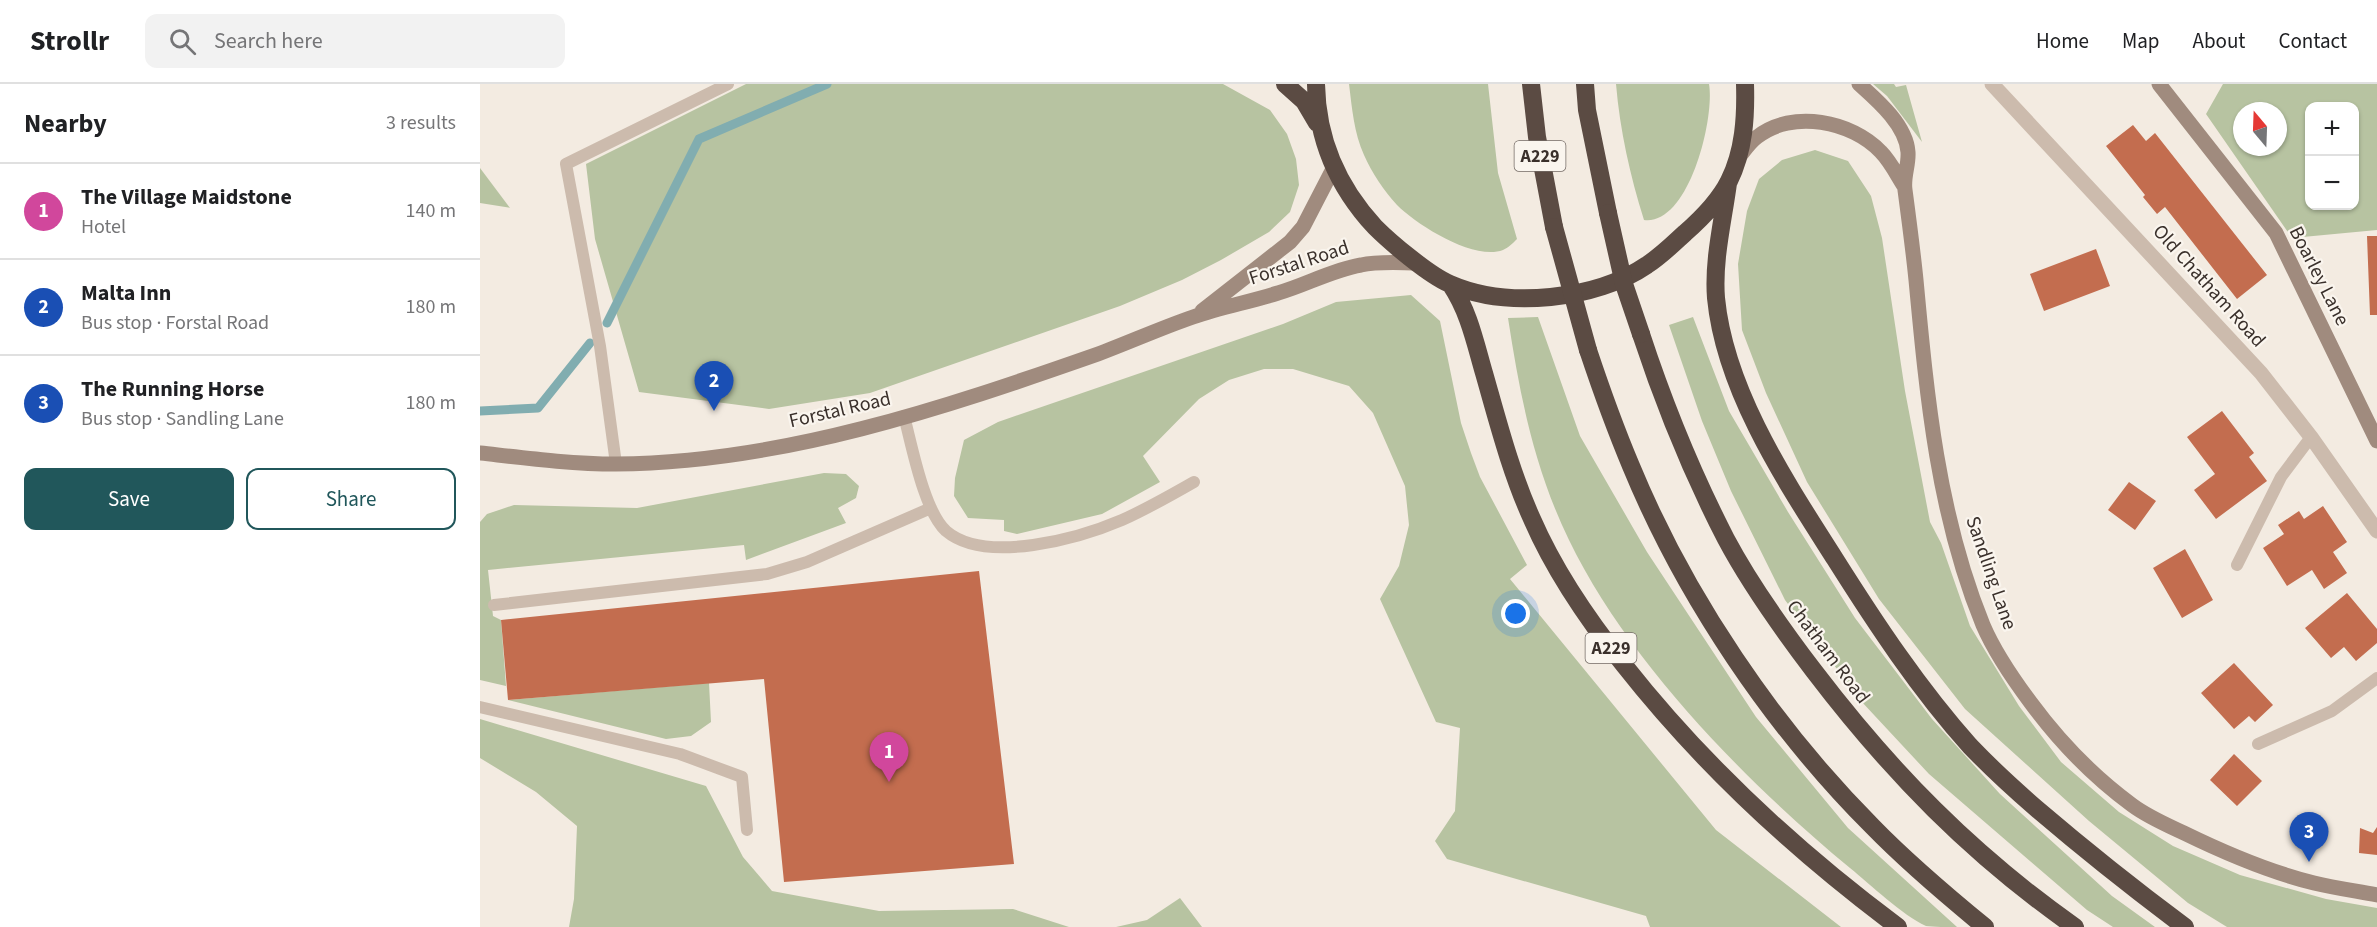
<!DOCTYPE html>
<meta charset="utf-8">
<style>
body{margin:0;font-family:"Source Sans 3",sans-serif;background:#f2f2f2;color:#202124}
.controls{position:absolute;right:18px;top:18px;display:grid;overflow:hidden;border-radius:12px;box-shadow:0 2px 4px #0004}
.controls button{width:54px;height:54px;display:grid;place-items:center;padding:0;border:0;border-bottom:2px solid #e0e0e0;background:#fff;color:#202124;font:30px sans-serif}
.compass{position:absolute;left:1753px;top:18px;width:54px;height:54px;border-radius:50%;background:#fff;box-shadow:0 2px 4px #0004;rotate:341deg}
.you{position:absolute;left:1036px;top:530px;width:21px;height:21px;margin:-15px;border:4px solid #fff;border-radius:50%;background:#1a73e8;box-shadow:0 0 0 9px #1a73e833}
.badge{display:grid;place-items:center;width:39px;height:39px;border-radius:50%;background:#21575b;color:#fff;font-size:20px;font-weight:700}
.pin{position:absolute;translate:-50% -50px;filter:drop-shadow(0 2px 3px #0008)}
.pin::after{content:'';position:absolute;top:32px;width:21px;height:18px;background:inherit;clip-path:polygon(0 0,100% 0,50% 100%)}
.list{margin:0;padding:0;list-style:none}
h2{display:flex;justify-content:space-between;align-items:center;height:78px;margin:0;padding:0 24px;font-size:26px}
h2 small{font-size:20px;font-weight:400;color:#757577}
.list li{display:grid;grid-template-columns:39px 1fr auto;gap:18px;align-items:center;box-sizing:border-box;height:96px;padding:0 24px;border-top:2px solid #e0e0e0}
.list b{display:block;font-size:22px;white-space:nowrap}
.list p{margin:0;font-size:20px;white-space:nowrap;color:#757577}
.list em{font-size:20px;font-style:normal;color:#757577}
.actions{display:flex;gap:12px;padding:18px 24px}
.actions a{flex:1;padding:14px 0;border:2px solid #21575b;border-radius:12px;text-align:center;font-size:21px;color:#21575b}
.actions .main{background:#21575b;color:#fff}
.icon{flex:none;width:33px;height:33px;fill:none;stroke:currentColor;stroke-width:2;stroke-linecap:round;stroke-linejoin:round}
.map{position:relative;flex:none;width:1897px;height:843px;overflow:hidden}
header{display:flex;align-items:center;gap:36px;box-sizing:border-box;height:84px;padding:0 30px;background:#fff;border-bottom:2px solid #e0e0e0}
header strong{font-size:28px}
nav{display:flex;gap:33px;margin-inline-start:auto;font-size:21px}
.search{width:420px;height:54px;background:#f2f2f2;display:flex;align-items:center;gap:15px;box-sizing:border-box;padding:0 21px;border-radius:12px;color:#757577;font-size:22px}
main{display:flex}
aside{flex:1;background:#fff}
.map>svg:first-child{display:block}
.green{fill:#b7c3a1;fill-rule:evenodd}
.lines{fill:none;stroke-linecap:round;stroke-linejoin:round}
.stream{stroke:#81adb0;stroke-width:9}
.building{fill:#c36d4f}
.lane{stroke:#ccbbad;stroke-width:12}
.street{stroke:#ccbbad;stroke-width:15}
.secondary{stroke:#a08b7e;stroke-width:15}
.highway{stroke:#5b4b43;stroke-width:18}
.highway-bridge{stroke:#5b4b43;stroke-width:18}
.labels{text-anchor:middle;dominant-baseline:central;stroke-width:4.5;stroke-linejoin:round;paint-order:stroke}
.shield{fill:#faf5ee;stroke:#746b66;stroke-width:1.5}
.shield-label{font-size:18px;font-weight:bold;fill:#3a302b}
.street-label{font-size:20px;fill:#3a302b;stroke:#faf5ee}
</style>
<header>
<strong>Strollr</strong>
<div class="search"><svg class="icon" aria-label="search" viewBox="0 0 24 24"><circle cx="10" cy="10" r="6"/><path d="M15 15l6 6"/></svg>Search here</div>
<nav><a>Home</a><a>Map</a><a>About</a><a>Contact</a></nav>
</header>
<main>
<aside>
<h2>Nearby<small>3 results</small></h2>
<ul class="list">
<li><span class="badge" style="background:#d1479c">1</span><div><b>The Village Maidstone</b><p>Hotel</p></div><em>140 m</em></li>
<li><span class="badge" style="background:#1a4fb4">2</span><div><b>Malta Inn</b><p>Bus stop · Forstal Road</p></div><em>180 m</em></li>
<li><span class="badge" style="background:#1a4fb4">3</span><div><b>The Running Horse</b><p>Bus stop · Sandling Lane</p></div><em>180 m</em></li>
</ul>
<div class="actions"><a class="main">Save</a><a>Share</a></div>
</aside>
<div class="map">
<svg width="1897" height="843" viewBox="0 0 1897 843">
<rect width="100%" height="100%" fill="#f3ebe1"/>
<path class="green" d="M266,0H743L790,26L807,50L816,75L819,101L810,128L789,148L741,176L702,196L640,222L390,309L289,325L159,308L115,155L106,80Z
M869,0H1008L1018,89L1037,155C1033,159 1028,164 1023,166C994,177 937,141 917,121C904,107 892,89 884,71C874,49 872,24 869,0Z
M1136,0H1229C1235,34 1209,142 1164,136C1150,91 1140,47 1136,0Z
M1393,0H1414L1416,3L1426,1L1442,58L1407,12Z
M1743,0H1897V146L1812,154L1726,30ZM1830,22H1874V122H1830ZM1762,27H1798V63H1762Z
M1335,66L1368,77L1391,112L1402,154L1425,307L1450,438L1461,459L1490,542L1539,622L1581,678L1639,728L1693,762L1760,791L1846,815L1897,824V843H1747L1708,819L1609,737L1485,625L1399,515L1327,398L1286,309L1262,246L1258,180L1267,127L1279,95L1302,76Z
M0,84L30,124H31L0,119Z
M931,211L960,237L981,339L991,369L1000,393L1047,481L1030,495L1236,746L1361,843H1170L1166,832L967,775L955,757L975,727L980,644L956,638L900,515L919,482L929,441L925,402L893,329L869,302L813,285H784L749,296L719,315L663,372L680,398L622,430L537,450L524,447V436L488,434L474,412L475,394L484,356L518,338L803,240L856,218Z
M1058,233L1100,352L1167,468L1276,633L1368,744L1477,843C1468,843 1453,843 1446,842C1422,831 1391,801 1370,784C1266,698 1148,578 1089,456C1054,384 1040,312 1028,234Z
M1213,233L1249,327L1308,428L1375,534L1452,635L1520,710L1632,812L1675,843H1633L1607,826L1449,690L1381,617L1305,516L1251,407L1222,337L1189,241Z
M344,389L366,390L379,402L376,414L358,424L366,439L266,476L264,461L8,486L13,532L21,536L26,602L0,596V438L7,430L34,421L157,424Z
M229,599L231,638L211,652L186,655L28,616Z
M0,635L226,702L263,773L292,807L399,827L533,825L589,843H89L94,815L97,742L56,708L0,674Z
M700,814L722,843H636L667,836Z"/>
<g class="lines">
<path class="stream" d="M127,239L219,55L347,0
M0,327L58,324L110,259"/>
</g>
<path class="building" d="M1653,41L1666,57L1675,49L1787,191L1757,215L1685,123L1677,130L1663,113L1665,111L1626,62Z
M1887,152H1897V231H1890Z
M1616,165L1630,202L1564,227L1550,190Z
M1742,327L1774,369L1769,373L1787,397L1736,435L1714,406L1735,390L1707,353Z
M1649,398L1676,417L1655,446L1628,426Z
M1843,422L1867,458L1853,468L1867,489L1844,505L1832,486L1807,502L1783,464L1804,450L1798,441L1819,427L1824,435Z
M1705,465L1733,516L1702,534L1673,484Z
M499,487L534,780L304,798L284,595L28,616L21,536Z
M1867,509L1897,545V559L1876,577L1864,563L1851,574L1825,544Z
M1754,579L1793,621L1775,638L1769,632L1754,645L1721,609Z
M1754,670L1782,697L1757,722L1730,696Z
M1897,743V771L1879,769L1880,744L1893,749Z"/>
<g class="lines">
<path class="lane" d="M424,332C432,362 444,427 466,447C506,481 600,454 642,436C667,425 691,411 714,398
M136,380L120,262L86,80L248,0
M1757,481L1801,393L1831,353
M14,521L287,490L327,478L451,424
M0,623L200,670L262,693L267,746
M1778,660L1852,627L1897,594"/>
<path class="street" d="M1512,0L1781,289L1831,353L1897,447"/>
<path class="secondary" d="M1379,0C1398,17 1426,41 1428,68C1429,81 1423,93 1425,106C1429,136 1433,166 1436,196C1447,314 1458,431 1503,541C1515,569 1533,595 1551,619C1579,657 1614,693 1652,721C1668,733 1687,741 1704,749C1745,769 1789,788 1834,799C1855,804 1876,807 1897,811
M1679,0L1796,149L1897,357
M1259,73C1264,67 1270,58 1277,53C1312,25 1372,37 1401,68C1410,77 1417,91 1424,102
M722,227L810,158L823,143L853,85
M0,369C45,374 91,380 136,380C301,379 464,324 618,270C650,258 681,244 713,233C741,223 770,218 798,209C826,201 852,186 881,181C899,177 920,179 939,179"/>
<path class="highway" d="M805,0L824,17L837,39
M836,0C837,56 857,102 895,143C911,159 949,191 970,200C1027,225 1116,216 1167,181C1181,172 1193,160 1205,149C1221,135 1239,117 1249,97C1264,67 1266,33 1265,0
M1051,0L1057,53L1074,143
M1105,0L1107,26L1128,129
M1248,99C1243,137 1233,176 1236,214C1245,307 1306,398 1355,475C1396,540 1439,605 1490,662C1511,684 1534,705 1557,725C1605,766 1654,805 1705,843
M971,201C989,228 995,258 1004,289C1018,338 1031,389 1052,435C1075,488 1108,536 1144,581C1222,680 1316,767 1418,843
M1161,250C1184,320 1212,389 1246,455C1271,502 1302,545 1334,587C1411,688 1491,770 1595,843
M1108,266C1121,305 1135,344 1151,382C1205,513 1293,643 1393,743C1428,779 1466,811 1505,843"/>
<path class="highway-bridge" d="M1128,129L1144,200L1161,250
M1074,143L1108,266"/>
</g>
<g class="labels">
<g class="shield">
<rect x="1034.5" y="57" width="51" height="30" rx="4.5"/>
<rect x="1105.5" y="549" width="51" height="30" rx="4.5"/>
</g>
<g class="shield-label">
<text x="1060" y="72">A229</text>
<text x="1131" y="564">A229</text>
</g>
<g class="street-label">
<text transform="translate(819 179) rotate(-18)">Forstal Road</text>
<text transform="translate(1839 192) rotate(63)">Boarley Lane</text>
<text transform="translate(1729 202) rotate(48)">Old Chatham Road</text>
<text transform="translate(360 326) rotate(-13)">Forstal Road</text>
<text transform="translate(1511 489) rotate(71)">Sandling Lane</text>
<text transform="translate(1348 568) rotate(53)">Chatham Road</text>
</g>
</g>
</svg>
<div class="controls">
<button>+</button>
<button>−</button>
</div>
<svg class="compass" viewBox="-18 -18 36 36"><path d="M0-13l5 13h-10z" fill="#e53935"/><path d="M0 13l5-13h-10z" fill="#757577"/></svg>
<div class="you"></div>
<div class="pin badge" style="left:409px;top:698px;background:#d1479c">1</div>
<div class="pin badge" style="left:234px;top:327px;background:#1a4fb4">2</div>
<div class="pin badge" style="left:1829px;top:778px;background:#1a4fb4">3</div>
</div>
</main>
